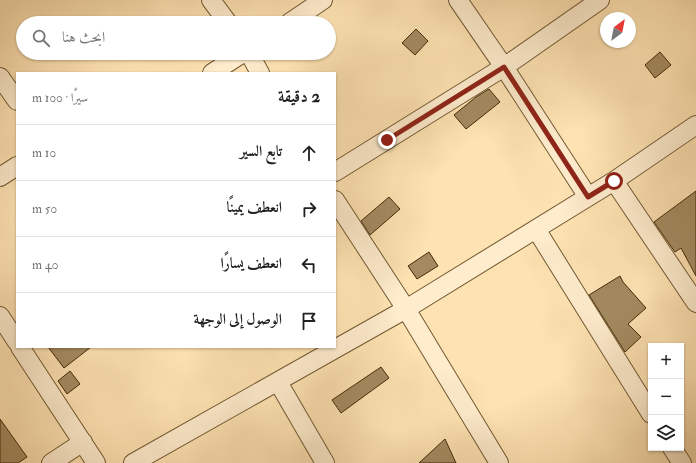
<!DOCTYPE html>
<html lang="ar">
<meta charset="utf-8">
<style>
body{margin:0;font-family:"IM FELL Double Pica",Amiri,serif;background:#f2f2f2;color:#222;direction:rtl}
.controls{position:absolute;right:12px;bottom:12px;display:grid;overflow:hidden;border-radius:0px;box-shadow:0 1px 3px #0004}
.controls button{width:36px;height:36px;display:grid;place-items:center;padding:0;border:0;border-bottom:1px solid #e0e0e0;background:#fff;color:#222;font:20px sans-serif}
.compass{position:absolute;left:600px;top:12px;width:36px;height:36px;border-radius:50%;background:#fff;box-shadow:0 1px 3px #0004;rotate:32deg}
.stop{position:absolute;width:12px;height:12px;margin:-9px;border:3px solid #8f2418;border-radius:50%;background:#fff}
.stop.end{background:#8f2418;border-color:#fff;box-shadow:0 1px 4px #0008}
.list{margin:0;padding:0;list-style:none}
h2{display:flex;justify-content:space-between;align-items:center;height:52px;margin:0;padding:0 16px;font-size:17px}
h2 small{font-size:13px;font-weight:400;color:#767676}
.list li{display:grid;grid-template-columns:26px 1fr auto;gap:12px;align-items:center;box-sizing:border-box;height:56px;padding:0 16px;border-top:1px solid #e0e0e0}
.list b{display:block;font-size:15px;white-space:nowrap}
.list em{font-size:13px;font-style:normal;color:#767676}
.icon{flex:none;width:22px;height:22px;fill:none;stroke:currentColor;stroke-width:2;stroke-linecap:round;stroke-linejoin:round}
.map{position:relative;flex:none;width:696px;height:463px;overflow:hidden;direction:ltr}
.search{position:absolute;background:#fff;box-shadow:0 1px 3px #0004;left:16px;top:16px;width:320px;height:44px;display:flex;align-items:center;gap:10px;box-sizing:border-box;padding:0 14px;border-radius:22px;color:#767676;font-size:15px}
.panel{position:absolute;background:#fff;box-shadow:0 1px 3px #0004;left:16px;top:72px;width:320px;height:276px;border-radius:0px;direction:rtl}
.map>svg:first-child{display:block}
.building{fill:#a48a60;stroke:#432b08}
.lines{fill:none;stroke-linecap:round;stroke-linejoin:round}
.minor-casing{stroke:#725932;stroke-width:20}
.minor{stroke:#feeccd;stroke-width:18}
.route{stroke:#8f2418;stroke-width:5}
</style>
<div class="map">
<svg width="696" height="463" viewBox="0 0 696 463">
<rect width="100%" height="100%" fill="#fee2b2"/>
<filter id="stains"><feTurbulence type="fractalNoise" baseFrequency=".005" numOctaves="4"/><feColorMatrix values="0 0 0 0 .2 0 0 0 0 .09 0 0 0 0 .02 0 0 0 .5 -.17"/></filter>
<radialGradient id="worn" r=".72"><stop offset=".6" stop-color="#630" stop-opacity="0"/><stop offset="1" stop-color="#630" stop-opacity=".3"/></radialGradient>
<path class="building" d="M416,29L428,41L415,55L402,43Z
M660,52L671,65L655,78L645,65Z
M489,89L500,102L466,129L454,115L476,97Z
M696,191V276L681,248L675,252L654,222Z
M389,197L400,209L370,235L361,221Z
M429,252L438,266L417,279L408,266Z
M620,276L623,282L646,308L628,324L641,337L625,352L589,295Z
M48,347H91L64,368Z
M381,367L389,378L341,413L332,400Z
M70,371L80,384L67,394L58,381Z
M0,419L27,457L18,463H0Z
M445,439L456,463H419Z"/>
<g class="lines">
<g class="minor-casing">
<path id="minor" d="M211,0L228,23
M458,0L504,67L588,197
M289,23L323,0
M249,53L260,73
M212,73L243,53
M0,77L17,101
M335,172L504,67L600,0
M0,177L17,166
M614,181L696,303
M335,200L406,309L499,463
M536,229L651,414
M0,316L17,342
M20,347L96,463
M278,382L325,463
M672,448L682,463
M51,463L83,442
M133,463L406,309L614,181L696,125"/>
</g>
<use href="#minor" class="minor"/>
</g>
<g class="lines">
<path class="route" d="M387,140L504,67L588,197L614,181"/>
</g>
<rect width="100%" height="100%" filter="url(#stains)"/>
<rect width="100%" height="100%" fill="url(#worn)"/>
</svg>
<div class="controls">
<button>+</button>
<button>−</button>
<button><svg class="icon" aria-label="layers" viewBox="0 0 24 24"><path d="M12 4l9 5-9 5-9-5zM3 14l9 5 9-5"/></svg></button>
</div>
<svg class="compass" viewBox="-18 -18 36 36"><path d="M0-13l5 13h-10z" fill="#e53935"/><path d="M0 13l5-13h-10z" fill="#767676"/></svg>
<div class="stop" style="left:614px;top:181px"></div>
<div class="stop end" style="left:387px;top:140px"></div>
<div class="search"><svg class="icon" aria-label="search" viewBox="0 0 24 24"><circle cx="10" cy="10" r="6"/><path d="M15 15l6 6"/></svg>ابحث هنا</div>
<section class="panel">
<h2>2 دقيقة<small>سيرًا · 100 m</small></h2>
<ul class="list">
<li><svg class="icon" aria-label="ahead" viewBox="0 0 24 24"><path d="M12 20V5M6 11l6-6 6 6"/></svg><div><b>تابع السير</b></div><em>10 m</em></li>
<li><svg class="icon" aria-label="right" viewBox="0 0 24 24"><path d="M7 20v-9h11M14 6l5 5-5 5"/></svg><div><b>انعطف يمينًا</b></div><em>50 m</em></li>
<li><svg class="icon" aria-label="left" viewBox="0 0 24 24"><path d="M17 20v-9H6M10 6l-5 5 5 5"/></svg><div><b>انعطف يسارًا</b></div><em>40 m</em></li>
<li><svg class="icon" aria-label="arrive" viewBox="0 0 24 24"><path d="M6 21V4h12l-3 4 3 4H6"/></svg><div><b>الوصول إلى الوجهة</b></div></li>
</ul>
</section>
</div>
